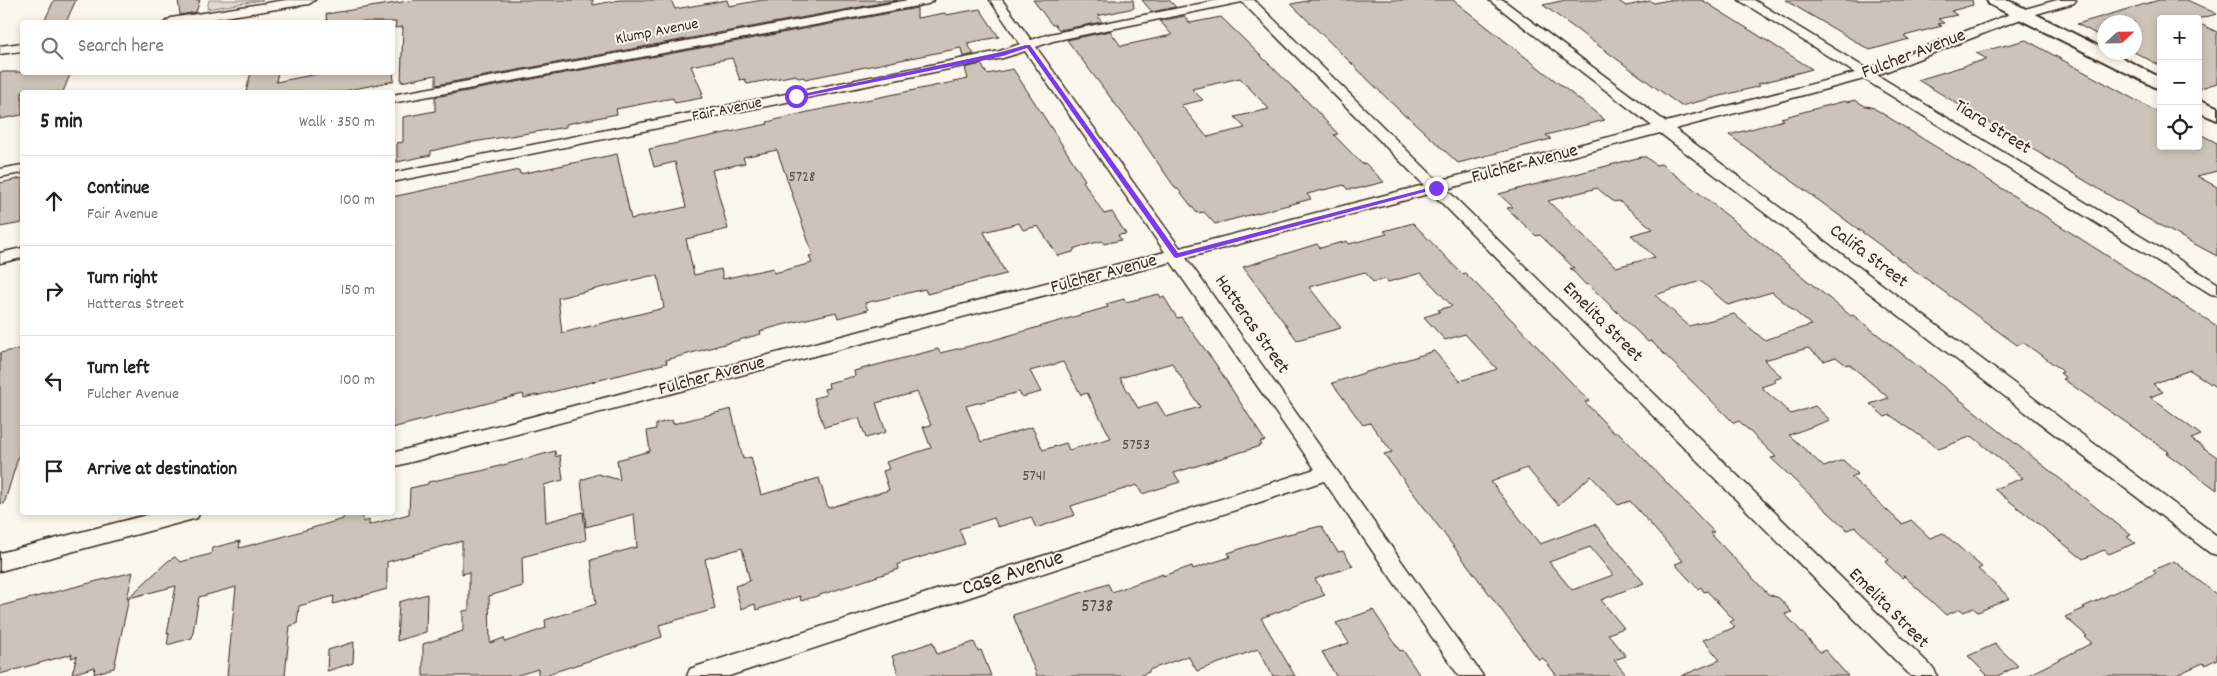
<!DOCTYPE html>
<meta charset="utf-8">
<style>
body{margin:0;font-family:Dekko,sans-serif;background:#f2f2f2;color:#222}
.controls{position:absolute;right:15px;top:15px;display:grid;overflow:hidden;border-radius:5px;box-shadow:0 2px 8px #0003}
.controls button{width:45px;height:45px;display:grid;place-items:center;padding:0;border:0;border-bottom:1px solid #e0e0e0;background:#fff;color:#222;font:25px sans-serif}
.compass{position:absolute;left:2097px;top:15px;width:45px;height:45px;border-radius:50%;background:#fff;box-shadow:0 2px 8px #0003;rotate:68deg}
.stop{position:absolute;width:15px;height:15px;margin:-11px;border:4px solid #7c3aed;border-radius:50%;background:#fff}
.stop.end{background:#7c3aed;border-color:#fff;box-shadow:0 1px 5px #0008}
.list{margin:0;padding:0;list-style:none}
h2{display:flex;justify-content:space-between;align-items:center;height:65px;margin:0;padding:0 20px;font-size:21px}
h2 small{font-size:16px;font-weight:400;color:#767676}
.list li{display:grid;grid-template-columns:32px 1fr auto;gap:15px;align-items:center;box-sizing:border-box;height:90px;padding:0 20px;border-top:1px solid #e0e0e0}
.list b{display:block;font-size:19px;white-space:nowrap}
.list p{margin:0;font-size:16px;white-space:nowrap;color:#767676}
.list em{font-size:16px;font-style:normal;color:#767676}
.icon{flex:none;width:28px;height:28px;fill:none;stroke:currentColor;stroke-width:2;stroke-linecap:round;stroke-linejoin:round}
.map{position:relative;flex:none;width:2217px;height:676px;overflow:hidden}
.search{position:absolute;background:#fff;box-shadow:0 2px 8px #0003;left:20px;top:20px;width:375px;height:55px;display:flex;align-items:center;gap:12px;box-sizing:border-box;padding:0 18px;border-radius:5px;color:#767676;font-size:19px}
.panel{position:absolute;background:#fff;box-shadow:0 2px 8px #0003;left:20px;top:90px;width:375px;height:425px;border-radius:5px}
.map>svg:first-child{display:block}
.green{fill:#dfd9ce;stroke:#8d8276}
.building{fill:#ccc4b9;stroke:#3b2a1e;fill-rule:evenodd}
.lines{fill:none;stroke-linecap:round;stroke-linejoin:round}
.minor-casing{stroke:#3b2a1e;stroke-width:3}
.secondary-casing{stroke:#3b2a1e;stroke-width:4}
.minor{fill:#fbf7ec;fill-rule:evenodd}
.secondary{fill:#fbf7ec;fill-rule:evenodd}
.route{fill:#7c3aed}
.labels{text-anchor:middle;dominant-baseline:central;stroke-width:4;stroke-linejoin:round;paint-order:stroke}
.far-street-label{font-size:16px;fill:#3b2a1e;stroke:#fbf7ec}
.number-label{font-size:16px;fill:#5f5045}
.street-label{font-size:19px;fill:#3b2a1e;stroke:#fbf7ec}
.near-number-label{font-size:19px;fill:#5f5045}
.near-street-label{font-size:22px;fill:#3b2a1e;stroke:#fbf7ec}
</style>
<div class="map">
<svg width="2217" height="676" viewBox="0 0 2217 676">
<rect width="100%" height="100%" fill="#fbf7ec"/>
<filter id="ink" filterUnits="userSpaceOnUse"><feTurbulence type="fractalNoise" baseFrequency=".02" numOctaves="2"/><feDisplacementMap in="SourceGraphic" scale="10" xChannelSelector="R" yChannelSelector="G"/><feConvolveMatrix kernelMatrix="1 2 1 2 8 2 1 2 1" color-interpolation-filters="sRGB"/></filter>
<g filter="url(#ink)">
<path class="green" d="M209,0H263L207,9Z"/>
<path class="building" d="M54,0H76L66,22H44Z
M178,0H200L196,12L180,15Z
M415,0H593V5L620,0H671L675,9L727,0L729,6L762,0H898L436,85V75L401,82L403,27L395,28L396,22H327L326,14Z
M1033,0H1133L1134,8L1097,16L1102,22L1059,30L1055,25H1052Z
M1142,0H1169L1176,7L1152,12Z
M1312,0H1453L1605,120L1546,135L1551,139L1458,163L1407,116H1405L1291,4Z
M1565,0H1617L1626,6L1650,1L1654,3L1669,0H1702L1812,69L1758,84L1760,86L1681,106L1543,5Z
M1785,0H1972L1973,5L1951,11L1957,15L1938,19L1944,23L1938,24L1942,26L1904,36L1909,39L1870,50Z
M2159,0H2187L2217,14L2198,19H2161V66L2134,52V22H2104V38L2077,24Z
M917,8V18L945,13L946,15L980,9L999,37L967,43L974,54L963,57L961,48L805,79L804,77L798,78L796,75L747,84L745,79L740,80L732,58L691,66L703,94H701L702,98L675,103L673,98L616,109L617,114L566,124V127L461,144L431,151V155L397,162V143L403,142V117L435,111V97Z
M1184,16L1190,23L1221,17L1309,103L1338,134L1334,135L1362,164L1365,163L1384,182L1356,189H1347L1344,185L1307,194L1311,199L1215,224L1204,212L1197,213L1178,189H1176L1135,130L1067,40L1110,31L1121,46L1172,35L1160,21ZM1240,78L1269,109L1235,117L1245,128L1207,137L1181,105L1203,100L1192,89Z
M2198,23L2217,32V83L2198,89Z
M2026,40L2161,114V146H2191L2198,150V133L2217,143V171L2197,176L2217,187V256L2135,212H2137L1918,80L1987,59L1976,53Z
M981,64L987,74L1013,69L1085,180L1083,181L1104,214L1112,212L1126,234L1118,235L1121,240L1104,244L1102,241L1075,248L1073,252L1058,256L1038,226L1023,230L1019,223L984,232L1006,274L927,294L925,289L865,303L868,310L838,318L836,312L786,324L760,331L761,334L666,360L667,363L536,396V395L524,398L523,394L392,428V197L519,170L520,174L617,154L631,219L686,207L675,162L654,167L649,149L768,124L767,122L808,112L968,79L965,68ZM777,150L813,255L809,256L812,263L774,273L773,268L723,279L721,269L694,275L686,239L728,229L712,170L745,163L743,157ZM650,276H658L664,308L562,333L558,298Z
M0,72H71L63,92H22V115L0,119Z
M251,72H278L276,82L328,72H393L394,81L344,91V92H246Z
M1855,100L1865,106L1872,107L1973,170L2217,326V388L2190,370L2153,384L2163,392L2150,397L2201,435L2191,439L2217,457V490L2166,453L2169,452L2063,379L2066,378L2060,373L2063,372L2059,368L2024,343L2017,345L1729,135L1784,120L1781,118L1810,110L1845,101L1847,102Z
M1641,157H1646L1656,165L1661,164L1708,200L1851,316L1853,315L2131,535L2127,537L2135,543L2109,554L2104,550L2083,559L1994,489L2023,478L1972,436L1939,449L1890,415L1885,417L1870,404L1889,398L1849,364L1846,365L1836,357L1824,361L1808,348L1764,360L1782,377L1774,380L1776,382L1761,387L1791,414L1815,406L1830,420L1789,435L1824,467L1843,460L1858,474L1851,477L1902,524L1911,520L1930,538L1943,533L1982,567L1978,569L2010,598L1978,612L1973,608L1964,612L1960,609L1946,615L1904,576L1902,578L1885,562L1889,560L1855,527L1847,530L1771,458L1776,457L1739,421L1734,423L1651,341L1648,342L1588,284L1586,285L1570,268H1574L1540,235L1536,236L1507,208L1513,207L1499,194ZM1597,188L1614,202L1619,201L1653,229L1631,235L1655,257L1616,267L1548,201ZM1701,281L1728,305L1772,292L1811,325L1764,340L1734,314L1689,326L1655,295Z
M22,178V223L0,227V183Z
M1413,223L1462,274L1465,273L1514,322L1589,401L1585,402L1614,433L1618,432L1714,532L1710,533L1768,594L1779,598L1792,612L1785,614L1820,652L1825,650L1848,676H1681L1720,660L1703,640L1735,627L1730,622L1734,620L1707,591L1704,592L1701,587L1698,589L1675,564L1683,561L1630,501L1618,505L1591,476L1558,505L1527,468L1491,482L1540,544L1595,524L1644,583L1601,600L1624,628L1608,634L1626,656L1614,660L1627,676H1557L1543,658L1539,660L1384,454L1392,452L1370,423L1363,425L1332,383L1434,351L1460,381L1497,369L1465,334L1445,340L1424,317L1440,312L1438,310L1452,306L1421,273L1388,282L1386,279L1373,282L1365,272L1309,287L1341,328L1297,340L1243,267L1317,244L1320,248L1347,241L1349,244L1387,234L1384,231ZM1590,547L1613,575L1572,590L1549,562Z
M1159,294L1161,298L1164,297L1177,318L1181,317L1215,363L1265,441L1260,442L1262,445L1254,448L1174,473L1180,482L1142,494L1137,485L1071,506L1075,515L1036,528L1031,517L998,527L994,518L959,529L965,544L898,564L899,569L839,589L801,601L800,596L756,610L755,604L741,609L735,586L750,581L742,548L705,559L715,609L659,625L662,637L542,676H538V669L515,676H423V644L463,631V611L469,610V572L462,574V541L387,562V589L333,604L334,596L299,606L297,624L290,626L285,676H227L236,587L199,597L192,638L167,645L169,633L167,634L176,586L129,598L114,668L94,674L95,667L72,674L77,656L71,658L72,654L0,674V606L133,572L127,599L168,561L175,557L180,562L211,554L212,548L240,541L239,548L278,538L343,519L344,512H363V522L369,520V525L409,514L410,488L428,484V482L481,471L555,451L556,457L560,455L563,480L544,485L546,522L583,512L586,540L522,557L523,586L489,596L490,643L504,638L505,642L546,628L545,620L596,604L591,560L637,547L634,514L586,527L581,480L598,474L620,480L617,460L650,451L647,431L656,429V424L672,420L673,424L731,409L743,459L751,457L761,495L819,478L828,508L889,490L883,471L889,469L886,462L931,448L923,427L931,425L917,392L876,403L886,432L866,438L859,418L824,427L814,398L826,395L824,389L829,388L828,383L855,376L854,371L938,349L940,353L990,341L1108,307L1106,304L1124,299L1126,302ZM1063,362L1081,395L1087,393L1111,438L1069,450L1066,443L1043,450L1032,427L981,442L966,406L1019,392L1022,397L1041,392L1030,371ZM1172,363L1200,407L1166,417L1157,402L1138,408L1120,378Z
M22,348V445L4,504L0,503V353Z
M1321,526L1338,552L1343,551L1353,566L1315,579L1325,595L1261,618L1295,676H1273L1258,649L1197,671L1188,656L1149,670V672L1139,676H1037L1013,615L1108,584L1112,592L1163,574V576L1192,566L1193,569L1230,557L1228,553L1272,538Z
M2174,561L2217,595V659L2205,665L2203,663L2174,676H2026L2092,643L2085,637L2087,636L2065,617L2085,608L2083,607L2156,573L2153,570Z
M427,594L426,632L397,641L399,602Z
M1373,610L1400,651L1403,650L1420,676H1336L1322,652L1349,643L1336,623Z
M354,642L353,663L327,671L328,650Z
M933,642L937,654L974,642L978,651L981,650L991,676H899L892,656Z
M1995,644L2018,666L1997,676H1988L1968,656Z"/>
<g class="lines">
<g class="minor-casing">
<path id="minor" d="M286,0H315L309,4L192,22H165L171,18Z
M908,0H934L928,4L392,103V95Z
M990,0H1002L1031,40L1050,34L1219,0H1254L1438,181L1652,126L1489,0H1503L1666,122L1855,73L1739,0H1754L1867,69L2018,11L2057,0H2076L2074,3L2026,17L1877,75L2217,283V295L2211,294L1864,79L1675,129L2217,536V555L2210,553L1660,133L1446,189L1934,669L1937,676H1911L1432,193L1186,258L1483,676H1459L1324,481L729,676H687L690,669L698,666L1315,469L1171,262L392,467V453L1165,252L1025,51L1003,58L392,182V173L1000,51L1020,44ZM1242,2L1243,3L1424,185L1180,248L1036,47L1053,41Z
M22,43V51L0,54V46Z
M22,165V173L0,177V169Z
M22,248V258L0,263V253Z
M158,512H200L197,518L190,520L0,571V553Z"/>
</g>
<g class="secondary-casing">
<path id="secondary" d="M1987,0H2008L2104,49V52H2111L2161,78V90L1989,4Z
M2198,99L2217,107V120L2198,112Z"/>
</g>
<use href="#minor" class="minor"/>
<use href="#secondary" class="secondary"/>
</g>
</g>
<path class="route" d="M1026,45H1030L1178,253L1436,186L1440,188L1176,258L1174,257L1027,48L1003,56L796,98L793,96L1001,52Z"/>
<g class="labels">
<g class="far-street-label">
<text transform="translate(657 32) rotate(-11)">Klump Avenue</text>
<text transform="translate(727 110) rotate(-12)">Fair Avenue</text>
</g>
<g class="number-label">
<text x="802" y="177">5728</text>
<text x="1136" y="445">5753</text>
<text x="1034" y="476">5741</text>
</g>
<g class="street-label">
<text transform="translate(1914 55) rotate(-21)">Fulcher Avenue</text>
<text transform="translate(1992 128) rotate(32)">Tiara Street</text>
<text transform="translate(1525 165) rotate(-15)">Fulcher Avenue</text>
<text transform="translate(1868 257) rotate(37)">Califa Street</text>
<text transform="translate(1104 275) rotate(-15)">Fulcher Avenue</text>
<text transform="translate(1602 323) rotate(45)">Emelita Street</text>
<text transform="translate(1251 325) rotate(55)">Hatteras Street</text>
<text transform="translate(712 377) rotate(-15)">Fulcher Avenue</text>
<text transform="translate(1888 609) rotate(45)">Emelita Street</text>
</g>
<g class="near-number-label">
<text x="1097" y="607">5738</text>
</g>
<g class="near-street-label">
<text transform="translate(1013 574) rotate(-18)">Case Avenue</text>
</g>
</g>
</svg>
<div class="controls">
<button>+</button>
<button>−</button>
<button><svg class="icon" aria-label="locate" viewBox="0 0 24 24"><circle cx="12" cy="12" r="6"/><path d="M12 2v4M12 18v4M2 12h4M18 12h4"/></svg></button>
</div>
<svg class="compass" viewBox="-18 -18 36 36"><path d="M0-13l5 13h-10z" fill="#e53935"/><path d="M0 13l5-13h-10z" fill="#767676"/></svg>
<div class="stop" style="left:796px;top:96px"></div>
<div class="stop end" style="left:1436px;top:188px"></div>
<div class="search"><svg class="icon" aria-label="search" viewBox="0 0 24 24"><circle cx="10" cy="10" r="6"/><path d="M15 15l6 6"/></svg>Search here</div>
<section class="panel">
<h2>5 min<small>Walk · 350 m</small></h2>
<ul class="list">
<li><svg class="icon" aria-label="ahead" viewBox="0 0 24 24"><path d="M12 20V5M6 11l6-6 6 6"/></svg><div><b>Continue</b><p>Fair Avenue</p></div><em>100 m</em></li>
<li><svg class="icon" aria-label="right" viewBox="0 0 24 24"><path d="M7 20v-9h11M14 6l5 5-5 5"/></svg><div><b>Turn right</b><p>Hatteras Street</p></div><em>150 m</em></li>
<li><svg class="icon" aria-label="left" viewBox="0 0 24 24"><path d="M17 20v-9H6M10 6l-5 5 5 5"/></svg><div><b>Turn left</b><p>Fulcher Avenue</p></div><em>100 m</em></li>
<li><svg class="icon" aria-label="arrive" viewBox="0 0 24 24"><path d="M6 21V4h12l-3 4 3 4H6"/></svg><div><b>Arrive at destination</b></div></li>
</ul>
</section>
</div>
